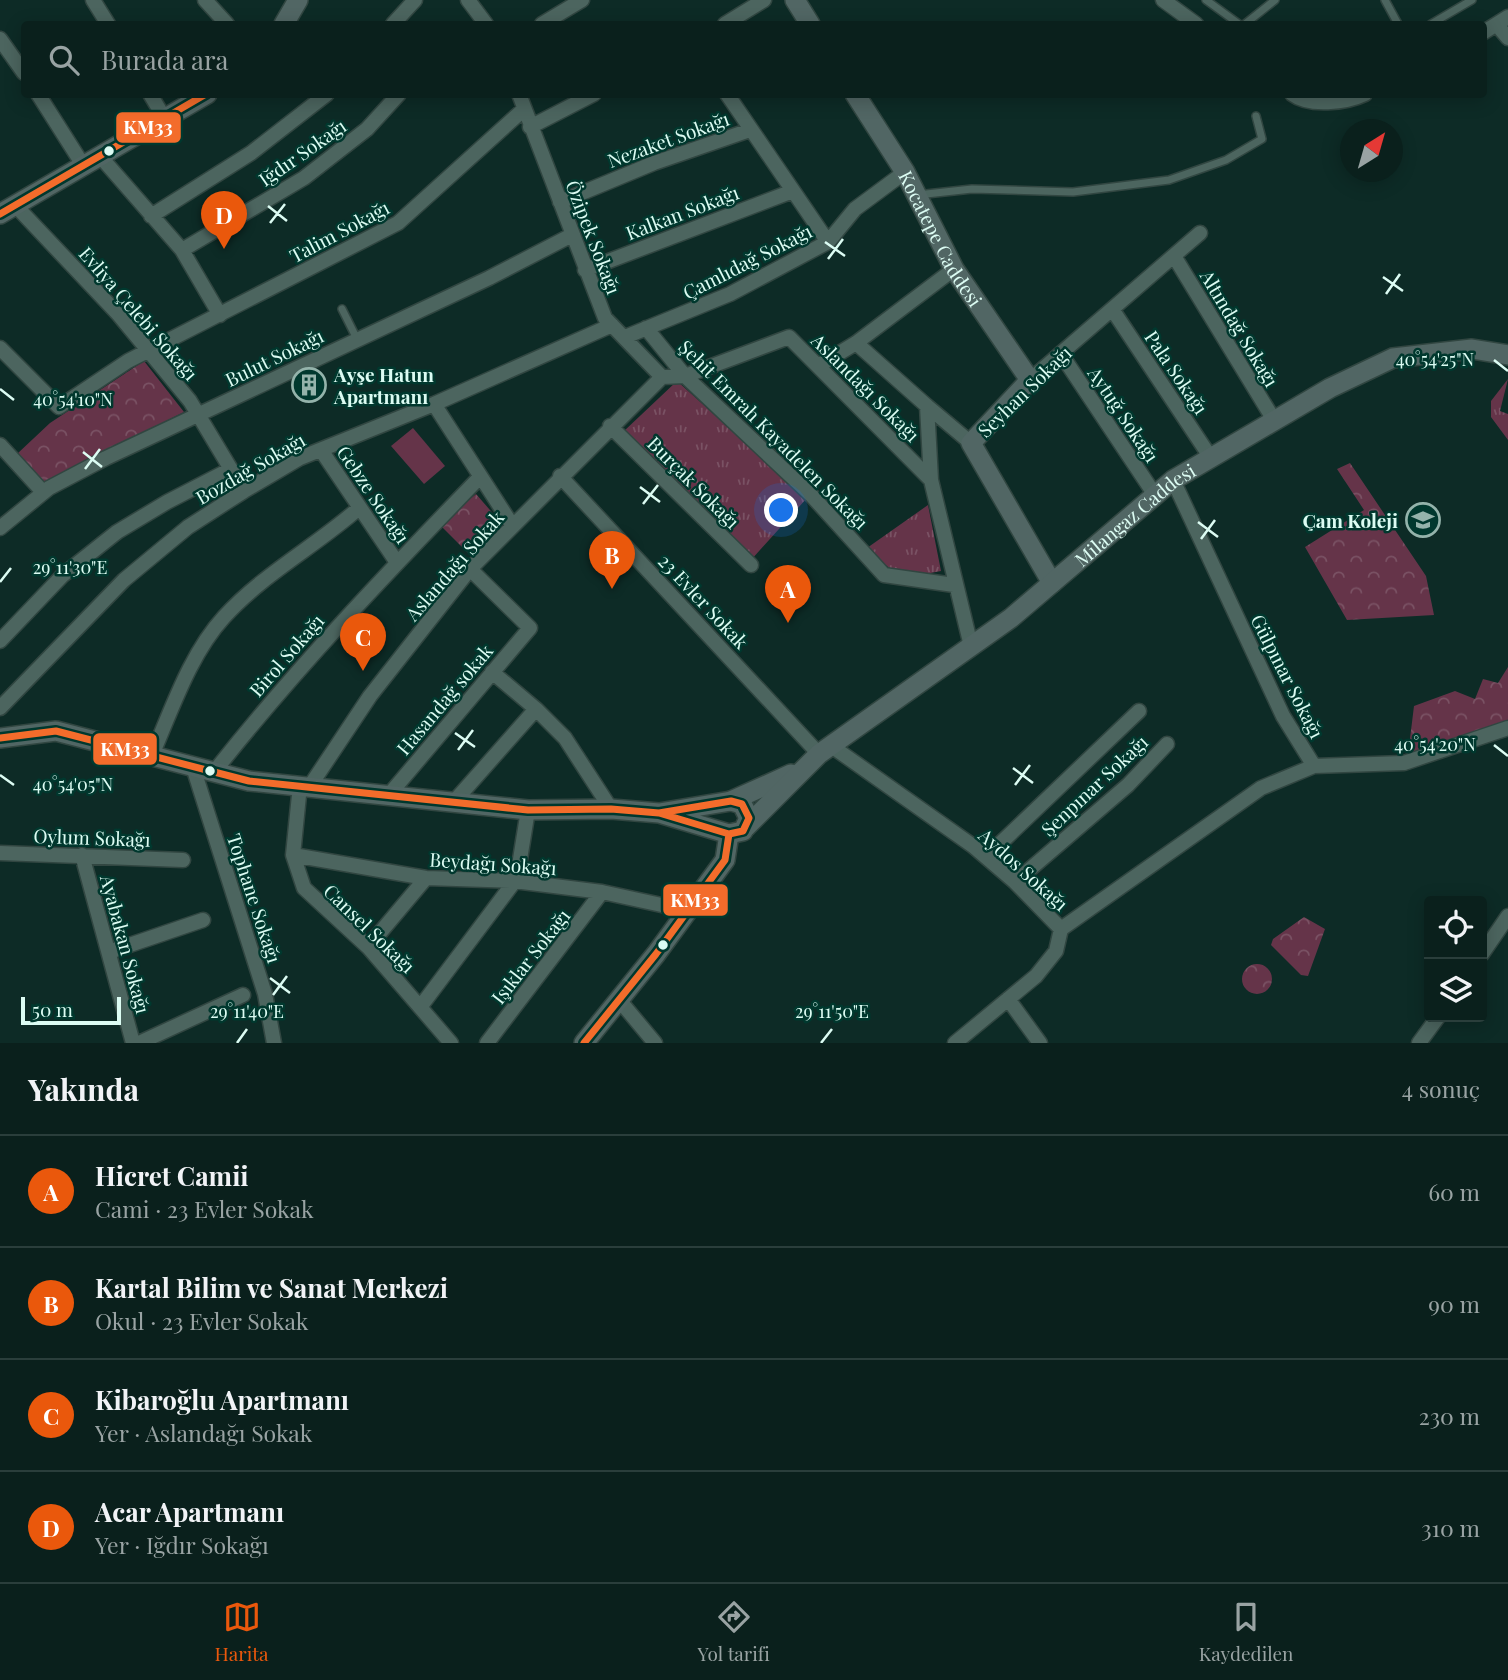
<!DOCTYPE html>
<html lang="tr">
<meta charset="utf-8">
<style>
body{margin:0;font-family:"Playfair Display",serif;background:#132825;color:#f1f3f6}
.controls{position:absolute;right:21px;bottom:21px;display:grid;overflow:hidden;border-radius:7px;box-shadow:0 4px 18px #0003}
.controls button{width:63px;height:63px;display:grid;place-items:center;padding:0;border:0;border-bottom:2px solid #2a3e3b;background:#0a201c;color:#f1f3f6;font:35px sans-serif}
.compass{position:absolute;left:1340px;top:119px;width:63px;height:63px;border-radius:50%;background:#0a201c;box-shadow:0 4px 18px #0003;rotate:37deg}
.scale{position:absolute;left:21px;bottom:18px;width:100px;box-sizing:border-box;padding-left:7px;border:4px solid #dcfcf3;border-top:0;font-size:19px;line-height:24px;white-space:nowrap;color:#dcfcf3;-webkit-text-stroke:5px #00382e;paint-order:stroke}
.you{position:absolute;left:782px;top:511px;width:24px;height:24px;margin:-18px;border:5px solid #fff;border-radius:50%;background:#1a73e8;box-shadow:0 0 0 10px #1a73e833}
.badge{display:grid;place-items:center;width:46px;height:46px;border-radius:50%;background:#ea580c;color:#fff;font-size:23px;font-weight:700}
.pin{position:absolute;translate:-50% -58px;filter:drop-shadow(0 2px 4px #0008)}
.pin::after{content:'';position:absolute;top:37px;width:24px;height:21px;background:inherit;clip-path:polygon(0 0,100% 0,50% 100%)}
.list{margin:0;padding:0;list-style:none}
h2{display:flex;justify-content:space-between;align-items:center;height:91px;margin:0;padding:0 28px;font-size:30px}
h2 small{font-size:23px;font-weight:400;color:#99a3a3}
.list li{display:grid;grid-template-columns:46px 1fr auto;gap:21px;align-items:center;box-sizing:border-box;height:112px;padding:0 28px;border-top:2px solid #2a3e3b}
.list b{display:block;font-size:26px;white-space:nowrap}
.list p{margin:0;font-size:23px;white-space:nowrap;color:#99a3a3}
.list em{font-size:23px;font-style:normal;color:#99a3a3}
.icon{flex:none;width:38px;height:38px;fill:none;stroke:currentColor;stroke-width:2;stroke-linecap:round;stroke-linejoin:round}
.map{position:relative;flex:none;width:1508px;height:1043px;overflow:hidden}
.search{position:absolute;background:#0a201c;box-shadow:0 4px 18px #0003;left:21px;right:21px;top:21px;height:77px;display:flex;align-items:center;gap:18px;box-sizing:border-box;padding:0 24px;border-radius:7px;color:#99a3a3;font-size:26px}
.sheet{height:539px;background:#0a201c}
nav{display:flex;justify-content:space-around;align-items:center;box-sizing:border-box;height:98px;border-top:2px solid #2a3e3b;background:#0a201c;font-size:19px;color:#99a3a3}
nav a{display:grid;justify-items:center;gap:4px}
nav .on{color:#ea580c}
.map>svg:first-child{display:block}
.grass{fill:url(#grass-tufts)}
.forest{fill:url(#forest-crowns)}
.garden{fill:#653449}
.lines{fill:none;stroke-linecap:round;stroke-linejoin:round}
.lane-casing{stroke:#314641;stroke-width:10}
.street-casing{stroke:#314641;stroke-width:17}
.secondary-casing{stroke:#314641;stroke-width:22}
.lane{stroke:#4c655f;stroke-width:7}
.street{stroke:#4c655f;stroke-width:14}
.secondary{stroke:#516664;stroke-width:19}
.bus-1-casing{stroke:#00382e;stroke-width:12}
.bus-1{stroke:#f36c2b;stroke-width:7}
.ticks{fill:none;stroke:#dcfcf3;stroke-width:2.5}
.bus-dot{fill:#dcfcf3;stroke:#00382e;stroke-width:2.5}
.labels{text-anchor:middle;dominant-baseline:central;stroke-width:5;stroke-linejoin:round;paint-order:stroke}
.street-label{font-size:19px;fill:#dcfcf3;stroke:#00382e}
.poi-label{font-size:19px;font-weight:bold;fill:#dcfcf3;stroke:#00382e;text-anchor:start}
.ticks-label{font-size:18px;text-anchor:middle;fill:#dcfcf3;stroke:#00382e;stroke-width:5;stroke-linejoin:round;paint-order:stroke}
.line-badge{stroke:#00382e;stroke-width:2.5}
.badge-label{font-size:19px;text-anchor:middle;font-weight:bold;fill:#fff}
</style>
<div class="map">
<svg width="1508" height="1043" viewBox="0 0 1508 1043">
<defs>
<pattern id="grass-tufts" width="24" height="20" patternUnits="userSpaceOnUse" patternTransform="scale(1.75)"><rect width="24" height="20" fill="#653449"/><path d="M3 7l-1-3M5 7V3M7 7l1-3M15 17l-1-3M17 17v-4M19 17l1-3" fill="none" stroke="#7a5264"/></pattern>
<pattern id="forest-crowns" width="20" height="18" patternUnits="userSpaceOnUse" patternTransform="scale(1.75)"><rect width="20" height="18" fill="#653449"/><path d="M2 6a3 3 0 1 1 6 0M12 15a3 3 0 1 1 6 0" fill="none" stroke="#7a5264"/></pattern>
</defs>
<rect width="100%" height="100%" fill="#0d2b26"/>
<path class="grass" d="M1508,379L1500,411L1508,414V440L1491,417V401Z
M677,381L807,498L751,560L623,432Z
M928,505L941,571C904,579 893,575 867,548Z"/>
<path class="forest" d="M144,361L184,412L44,483L17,454L50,423Z
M1350,463L1426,576L1434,615L1347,620L1305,547L1364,510L1337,469Z
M476,494L503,525L473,558L440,525Z
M1508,667V721L1408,755L1414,706L1455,691L1475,699L1483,679L1498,683Z
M1304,917L1325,929L1308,976L1301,975L1271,945L1273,939Z
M1242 979a15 15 0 1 1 30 0a15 15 0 1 1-30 0Z"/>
<path class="garden" d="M413,428L445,466L424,484L391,446Z"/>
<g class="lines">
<g class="lane-casing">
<path id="lane" d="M1206,0L1239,24
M1385,0L1398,24
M1245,24L1275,0
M1431,24L1472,0
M917,195L972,189L1073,192L1169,180L1226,160L1262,139L1256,116
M342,309L357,339"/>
</g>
<g class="street-casing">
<path id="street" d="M93,0L108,24
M205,0L227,24
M468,0L486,24
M1163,0L1196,24
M393,24L415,0
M542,24L582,0
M725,24L764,0
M1497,25L1508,38
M1484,32L1508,17
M0,39L24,73
M38,94L83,165
M150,94L165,119
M519,94L605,318L662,377
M727,94L828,242
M1292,94C1309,107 1346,103 1365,94
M530,127L594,94
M99,155L182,250L220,315
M560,202L654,163L750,130
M15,205L119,315L190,401L244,491
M151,216L251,153L327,94
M182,250L304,178L367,129L399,94
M1174,256L1274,420
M585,270L793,191
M1112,309L1211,458
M646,328L685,376L812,496L884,575L954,585
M625,337L730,294L828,242L855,209L905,172
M856,343L927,406L931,480
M0,348L59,407L128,361L398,223L523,110
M1061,354L1155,495
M818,366L856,343L954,269
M1030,380L1200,233
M434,404L512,525
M927,406L971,443
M610,426L751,565
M0,445L43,492
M321,450L396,561
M560,476L819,754
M0,528L49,488L106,458L489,278L572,235
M0,641L63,575L117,532L167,502L231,469
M0,708L124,580L188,527L244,491L300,458L434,404L612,325
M536,709L565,738L611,809
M830,745L973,846L1015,882L1061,929L1056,951L1036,976L955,1043
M152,755C172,709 190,654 224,617C263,574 316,546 359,508
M1314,766L1404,763L1508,728
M193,767L265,994L274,1043
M214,772C296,668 387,573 480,477
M300,785L293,855L304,888L368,947L451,1043
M310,786L370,696L470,569L662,377L685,376L789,337L931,480L971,646
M388,796L530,628L470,569
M452,804L536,709L492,672
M0,853L183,860
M82,855L133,1043
M293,855L426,878L514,881L602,892L689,911
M986,857L1139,711
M1015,882L1128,785L1167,744
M1061,929L1261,788L1314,766L1283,716L1173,480
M368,947L426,878
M109,952L203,920
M1482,954L1508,916
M1008,999L1040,1043
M620,1001L655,1043
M421,1006L517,878L528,810
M139,1043L243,995
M487,1043L602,892
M1419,1043L1438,1017"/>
</g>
<g class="secondary-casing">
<g id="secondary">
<path d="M795,0L810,24"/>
<path d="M284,24L298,0"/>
<path id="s1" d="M855,94L905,172L954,269L1030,380L971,443L1052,583"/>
<path d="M0,214L207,94"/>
<path d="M0,738L56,731L249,781L528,810L611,809L659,813L729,834L743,831L749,818L742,804L731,801L659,813"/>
<path d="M731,801L791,774"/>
<path id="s2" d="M746,827L819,754L1011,618L1173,480L1330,388L1393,358L1472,349L1508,355"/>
<path d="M584,1043L656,954L725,860L729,834"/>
</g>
</g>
<use href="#lane" class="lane"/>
<use href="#street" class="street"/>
<use href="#secondary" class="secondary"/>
<g class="bus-1-casing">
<path id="bus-1" d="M0,214L206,94
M0,738L56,731L249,781
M249,781L528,810
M249,781L528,810
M731,801L742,804L749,818L743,831L729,834L659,813Z
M528,810L611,809L659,813
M584,1043L656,954L725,860L729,834"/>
</g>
<use href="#bus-1" class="bus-1"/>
</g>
<path class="ticks" d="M268,206L287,221M270,223L285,204M825,242L845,256M828,259L843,239M1383,277L1403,291M1386,294L1400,274M1494,360L1508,371M0,389L14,400M83,452L102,467M85,469L100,449M640,487L660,502M643,504L658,485M1198,522L1218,537M1201,539L1215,520M0,582L11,568M455,733L475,747M1494,745L1508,756M458,750L473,730M1013,768L1033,783M0,775L14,785M1015,785L1030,765M270,978L290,993M273,995L287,976M237,1043L247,1029M821,1043L832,1029"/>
<defs>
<g id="building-ring" transform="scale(1.75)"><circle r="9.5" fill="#00382e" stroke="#94b3ab" stroke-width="1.5"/><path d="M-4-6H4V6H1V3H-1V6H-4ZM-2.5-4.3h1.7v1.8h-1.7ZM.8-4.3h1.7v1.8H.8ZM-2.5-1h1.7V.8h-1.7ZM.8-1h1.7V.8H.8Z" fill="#94b3ab"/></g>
<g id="school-ring" transform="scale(1.75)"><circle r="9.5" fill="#00382e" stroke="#94b3ab" stroke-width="1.5"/><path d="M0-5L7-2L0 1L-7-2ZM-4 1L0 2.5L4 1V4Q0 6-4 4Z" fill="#94b3ab"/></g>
</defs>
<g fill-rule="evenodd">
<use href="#building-ring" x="309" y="385"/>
<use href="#school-ring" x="1423" y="520"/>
</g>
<g class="bus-dot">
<circle cx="109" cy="151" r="6"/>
<circle cx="210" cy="771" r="6"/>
<circle cx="663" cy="945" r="6"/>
</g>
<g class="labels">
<g class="street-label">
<text transform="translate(668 139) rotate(-20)">Nezaket Sokağı</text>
<text transform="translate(302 152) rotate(-35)">Iğdır Sokağı</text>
<text transform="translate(682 212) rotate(-21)">Kalkan Sokağı</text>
<text transform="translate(339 231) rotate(-28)">Talim Sokağı</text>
<text transform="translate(594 237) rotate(69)">Özipek Sokağı</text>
<text stroke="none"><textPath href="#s1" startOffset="168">Kocatepe Caddesi</textPath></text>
<text transform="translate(747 261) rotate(-27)">Çamlıdağ Sokağı</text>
<text transform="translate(139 313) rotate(49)">Evliya Çelebi Sokağı</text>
<text transform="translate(1240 328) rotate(59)">Altındağ Sokağı</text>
<text transform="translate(274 357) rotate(-26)">Bulut Sokağı</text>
<text transform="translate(1177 372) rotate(56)">Pala Sokağı</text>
<text transform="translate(866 387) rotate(45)">Aslandağı Sokağı</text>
<text transform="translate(1024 391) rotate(-44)">Seyhan Sokağı</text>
<text transform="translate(1124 414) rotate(56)">Aytuğ Sokağı</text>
<text transform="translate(774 434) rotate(45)">Şehit Emrah Kayadelen Sokağı</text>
<text transform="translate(250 468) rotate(-30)">Bozdağ Sokağı</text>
<text transform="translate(694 482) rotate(45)">Burçak Sokağı</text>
<text transform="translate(374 494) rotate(56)">Gebze Sokağı</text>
<text stroke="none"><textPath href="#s2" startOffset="500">Milangaz Caddesi</textPath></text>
<text transform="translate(454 565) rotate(-49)">Aslandağı Sokak</text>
<text transform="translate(704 601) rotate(47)">23 Evler Sokak</text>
<text transform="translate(286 655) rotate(-49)">Birol Sokağı</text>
<text transform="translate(1288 676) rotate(63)">Gülpınar Sokağı</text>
<text transform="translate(444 699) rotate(-50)">Hasandağ sokak</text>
<text transform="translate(1094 785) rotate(-43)">Şenpınar Sokağı</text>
<text transform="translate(92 837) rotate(2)">Oylum Sokağı</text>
<text transform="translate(493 863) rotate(4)">Beydağı Sokağı</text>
<text transform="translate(1024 869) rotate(42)">Aydos Sokağı</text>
<text transform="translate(255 898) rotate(72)">Tophane Sokağı</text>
<text transform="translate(370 928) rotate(44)">Cansel Sokağı</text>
<text transform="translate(126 944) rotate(75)">Ayabakan Sokağı</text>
<text transform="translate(530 956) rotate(-52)">Işıklar Sokağı</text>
</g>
<g class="poi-label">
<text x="334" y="374">Ayşe Hatun<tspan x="334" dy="22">Apartmanı</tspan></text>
<text x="1398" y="520" text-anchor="end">Çam Koleji</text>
</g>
</g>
<g class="ticks-label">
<text x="1435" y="366">40°54'25"N</text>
<text x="73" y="406">40°54'10"N</text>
<text x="70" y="574">29°11'30"E</text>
<text x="1435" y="751">40°54'20"N</text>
<text x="73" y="791">40°54'05"N</text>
<text x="247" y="1018">29°11'40"E</text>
<text x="832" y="1018">29°11'50"E</text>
</g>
<g class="line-badge">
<rect x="115" y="111" width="67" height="33" rx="7" fill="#f36c2b"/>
<rect x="92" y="732" width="66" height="34" rx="7" fill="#f36c2b"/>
<rect x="662" y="883" width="67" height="34" rx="7" fill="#f36c2b"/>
</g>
<g class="badge-label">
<text x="148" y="134">KM33</text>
<text x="125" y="756">KM33</text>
<text x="695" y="907">KM33</text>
</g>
</svg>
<div class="controls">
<button><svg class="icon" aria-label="locate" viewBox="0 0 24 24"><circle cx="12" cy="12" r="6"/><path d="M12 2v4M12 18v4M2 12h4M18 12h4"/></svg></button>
<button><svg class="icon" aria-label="layers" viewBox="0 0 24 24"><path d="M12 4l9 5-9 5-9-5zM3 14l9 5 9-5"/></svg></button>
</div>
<svg class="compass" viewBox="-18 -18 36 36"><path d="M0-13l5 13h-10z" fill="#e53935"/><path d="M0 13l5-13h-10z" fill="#99a3a3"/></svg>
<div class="scale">50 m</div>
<div class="you"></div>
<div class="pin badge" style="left:788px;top:623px">A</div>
<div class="pin badge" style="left:612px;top:589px">B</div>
<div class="pin badge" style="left:363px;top:671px">C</div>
<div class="pin badge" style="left:224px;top:249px">D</div>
<div class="search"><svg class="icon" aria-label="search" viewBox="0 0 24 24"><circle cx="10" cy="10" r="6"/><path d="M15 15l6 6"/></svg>Burada ara</div>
</div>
<section class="sheet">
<h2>Yakında<small>4 sonuç</small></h2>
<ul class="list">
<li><span class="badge">A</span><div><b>Hicret Camii</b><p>Cami · 23 Evler Sokak</p></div><em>60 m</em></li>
<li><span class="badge">B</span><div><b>Kartal Bilim ve Sanat Merkezi</b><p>Okul · 23 Evler Sokak</p></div><em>90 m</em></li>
<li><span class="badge">C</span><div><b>Kibaroğlu Apartmanı</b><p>Yer · Aslandağı Sokak</p></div><em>230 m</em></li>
<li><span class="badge">D</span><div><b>Acar Apartmanı</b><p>Yer · Iğdır Sokağı</p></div><em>310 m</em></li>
</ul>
</section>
<nav>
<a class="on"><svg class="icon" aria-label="map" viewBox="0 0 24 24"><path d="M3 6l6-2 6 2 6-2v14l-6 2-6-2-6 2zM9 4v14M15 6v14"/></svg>Harita</a>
<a><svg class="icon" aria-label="directions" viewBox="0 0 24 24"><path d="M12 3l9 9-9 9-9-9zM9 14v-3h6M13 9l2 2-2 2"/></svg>Yol tarifi</a>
<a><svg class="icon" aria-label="saved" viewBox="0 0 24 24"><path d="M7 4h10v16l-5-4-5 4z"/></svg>Kaydedilen</a>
</nav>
